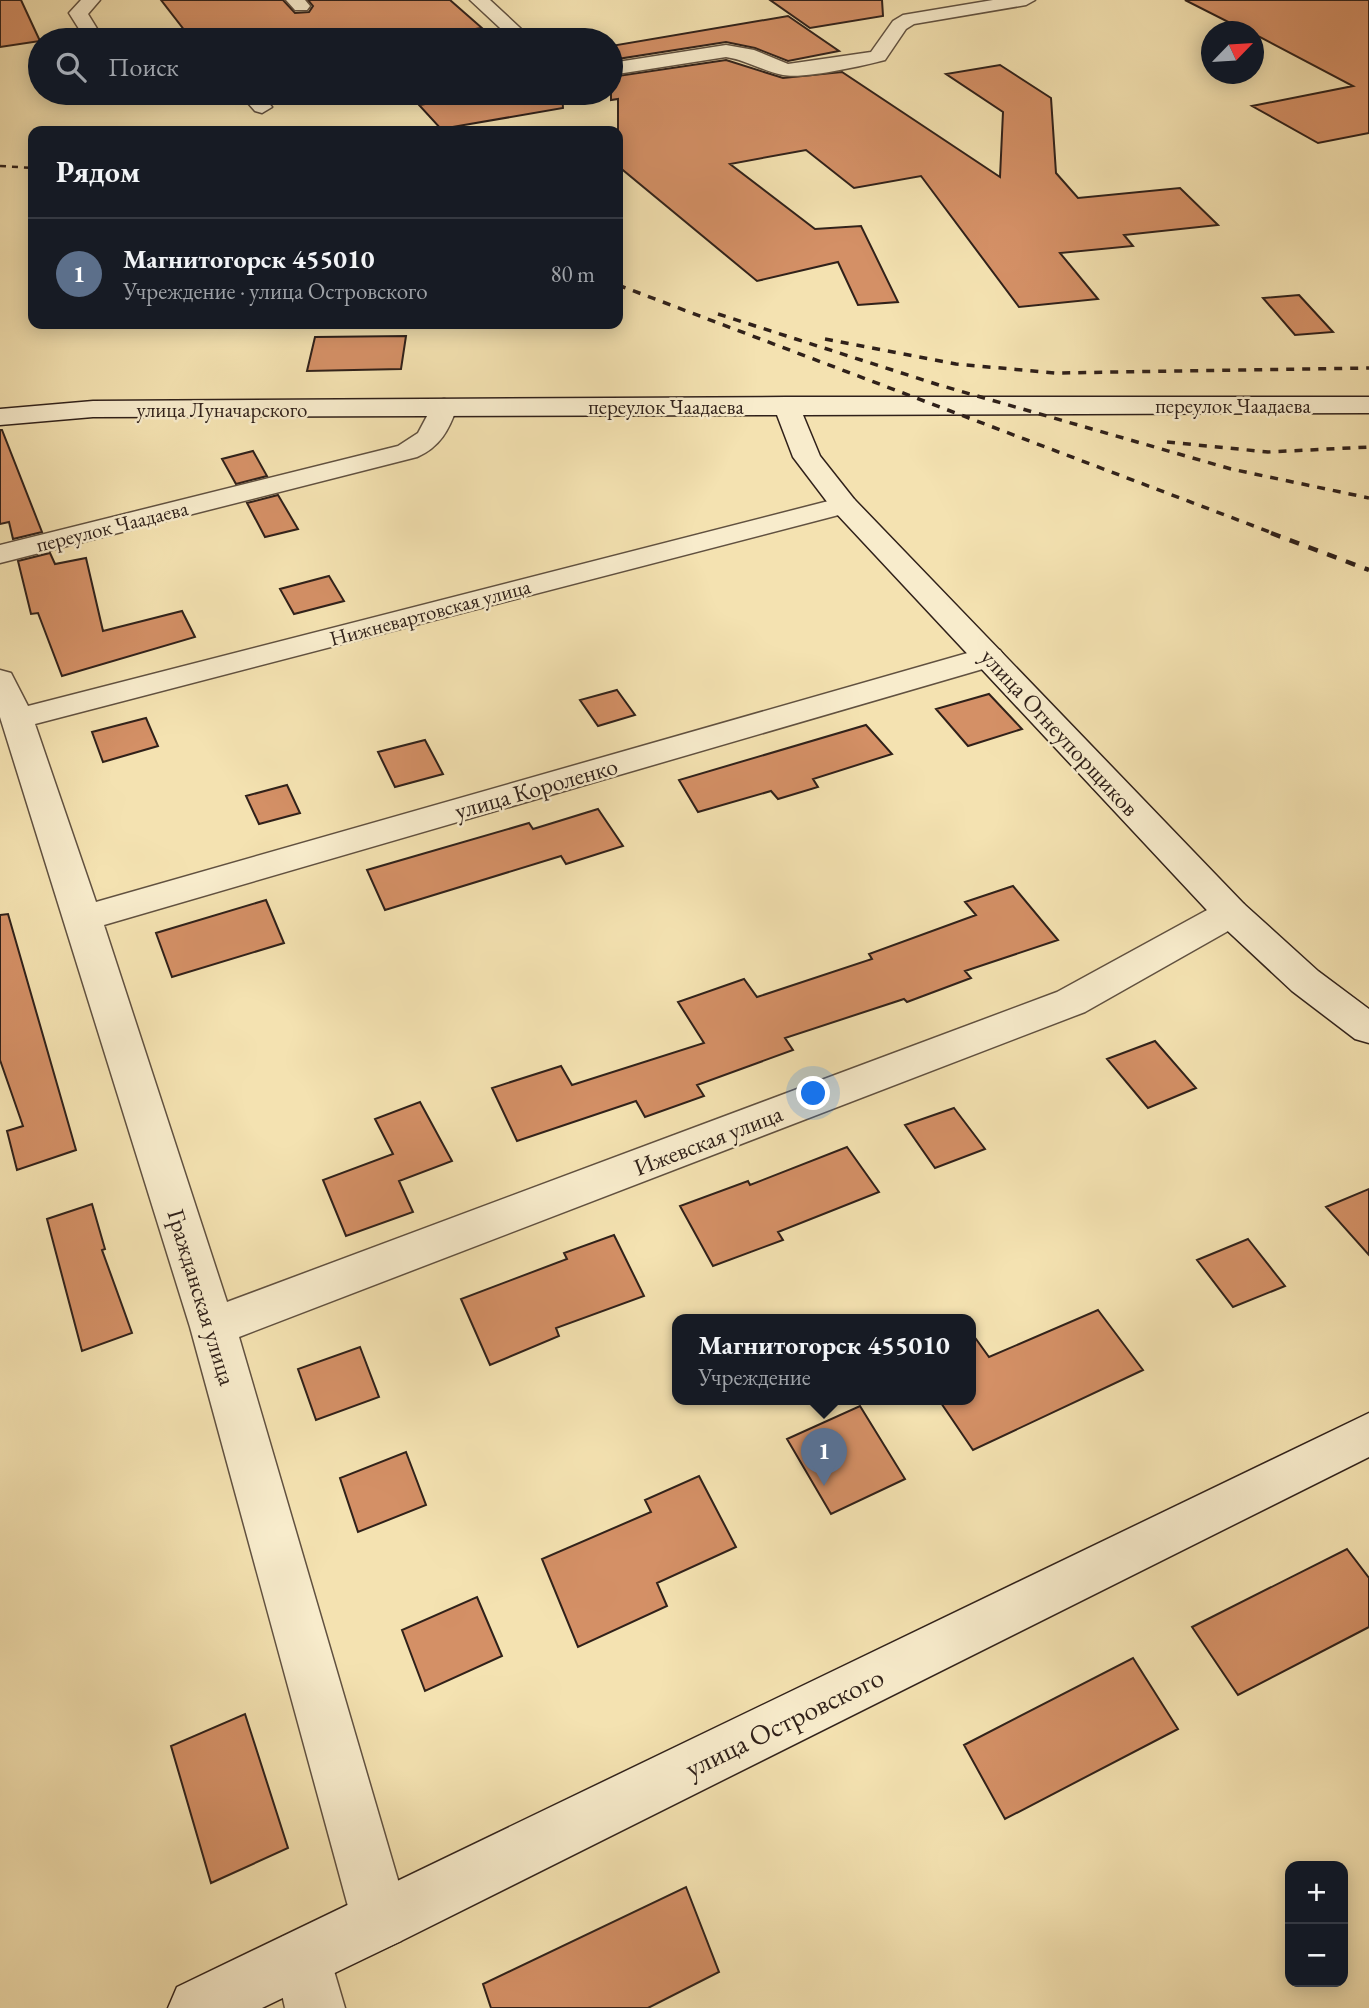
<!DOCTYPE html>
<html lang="ru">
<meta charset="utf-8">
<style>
body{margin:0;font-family:"EB Garamond",serif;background:#242831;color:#f1f3f6}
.controls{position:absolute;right:21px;bottom:21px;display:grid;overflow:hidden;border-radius:14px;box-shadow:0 4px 18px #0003}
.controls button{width:63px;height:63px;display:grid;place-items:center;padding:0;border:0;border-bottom:2px solid #363941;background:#171b24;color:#f1f3f6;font:35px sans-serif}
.compass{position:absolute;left:1201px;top:21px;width:63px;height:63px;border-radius:50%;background:#171b24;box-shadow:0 4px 18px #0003;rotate:65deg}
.you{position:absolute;left:814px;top:1094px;width:24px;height:24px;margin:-18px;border:5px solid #fff;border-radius:50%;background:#1a73e8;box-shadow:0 0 0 10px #1a73e833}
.badge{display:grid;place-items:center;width:46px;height:46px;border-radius:50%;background:#c59692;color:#fff;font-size:23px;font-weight:700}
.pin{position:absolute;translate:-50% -58px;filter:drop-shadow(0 2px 4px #0008)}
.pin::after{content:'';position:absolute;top:37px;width:24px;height:21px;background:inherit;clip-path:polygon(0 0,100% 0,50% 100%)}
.popup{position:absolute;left:672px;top:1314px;width:304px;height:91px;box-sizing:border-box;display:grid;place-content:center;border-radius:14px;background:#171b24;filter:drop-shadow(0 2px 5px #0005);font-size:23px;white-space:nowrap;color:#9ea1a6}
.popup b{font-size:26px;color:#f1f3f6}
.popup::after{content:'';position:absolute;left:50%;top:100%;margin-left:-14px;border:14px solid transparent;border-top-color:#171b24}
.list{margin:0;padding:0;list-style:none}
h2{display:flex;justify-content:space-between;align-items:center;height:91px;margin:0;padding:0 28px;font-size:30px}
h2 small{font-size:23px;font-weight:400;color:#9ea1a6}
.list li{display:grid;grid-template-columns:46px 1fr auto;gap:21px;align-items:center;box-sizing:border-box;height:112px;padding:0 28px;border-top:2px solid #363941}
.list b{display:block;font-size:26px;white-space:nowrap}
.list p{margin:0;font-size:23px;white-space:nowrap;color:#9ea1a6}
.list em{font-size:23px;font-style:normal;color:#9ea1a6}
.icon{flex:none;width:38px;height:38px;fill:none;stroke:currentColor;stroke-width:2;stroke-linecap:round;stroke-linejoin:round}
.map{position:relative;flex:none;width:1369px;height:2008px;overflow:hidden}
.search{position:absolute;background:#171b24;box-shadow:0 4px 18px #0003;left:28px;top:28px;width:595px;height:77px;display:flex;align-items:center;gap:18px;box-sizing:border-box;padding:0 24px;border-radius:38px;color:#9ea1a6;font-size:26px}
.panel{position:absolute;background:#171b24;box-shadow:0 4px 18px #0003;left:28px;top:126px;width:595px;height:203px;border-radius:14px}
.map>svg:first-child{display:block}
.building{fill:#d49066;stroke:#30211a;stroke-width:2}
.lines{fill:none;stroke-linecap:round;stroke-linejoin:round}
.street-casing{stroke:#615140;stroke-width:3}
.secondary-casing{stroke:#30211a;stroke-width:3}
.street{fill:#f8eccc;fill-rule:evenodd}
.secondary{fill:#f8eccc;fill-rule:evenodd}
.rail-far2{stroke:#30211a;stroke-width:2.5;stroke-dasharray:6 6;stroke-linecap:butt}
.rail-far1{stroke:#30211a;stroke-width:3.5;stroke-dasharray:8 8;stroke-linecap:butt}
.rail{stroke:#30211a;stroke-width:4.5;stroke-dasharray:10 10;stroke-linecap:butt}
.labels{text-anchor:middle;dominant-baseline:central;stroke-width:5;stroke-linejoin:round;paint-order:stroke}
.far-street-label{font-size:21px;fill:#30211a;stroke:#f8eccc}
.street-label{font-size:24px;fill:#30211a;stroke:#f8eccc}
.near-street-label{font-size:28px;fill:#30211a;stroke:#f8eccc}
</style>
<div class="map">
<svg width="1369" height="2008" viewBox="0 0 1369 2008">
<rect width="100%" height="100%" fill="#f4e2b1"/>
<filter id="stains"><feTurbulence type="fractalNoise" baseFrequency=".00286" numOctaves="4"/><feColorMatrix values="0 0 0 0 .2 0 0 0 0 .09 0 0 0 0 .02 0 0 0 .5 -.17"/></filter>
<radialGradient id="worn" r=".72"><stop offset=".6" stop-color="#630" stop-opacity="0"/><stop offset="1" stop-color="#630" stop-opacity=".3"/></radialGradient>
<path class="building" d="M0,0H21L40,41L0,47Z
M161,0H283L295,13L309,12L313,6L308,0H450L482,28L402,40H288L279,30L192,40Z
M770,0H882L883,16L810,28Z
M1185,0H1369V133L1318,143L1252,106L1353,86L1254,34V32H1248Z
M788,16L839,51L788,61L755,48L726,42L611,60V46Z
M726,60L783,78L842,72L1000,177L1003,112L946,74L1000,65L1051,98L1056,173L1078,198L1180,188L1218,225L1124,235L1133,246L1060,253L1098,299L1019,307L921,176L854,188L806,150L730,164L815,229L861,226L898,302L858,305L838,262L757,281L618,166V99L611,100V77Z
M492,93H562L563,108L441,129L419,105Z
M1299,295L1333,332L1295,335L1263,298Z
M406,336L401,369L307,371L315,337Z
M0,430H2L42,532L13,539L9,522L0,524Z
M253,451L267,476L236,484L222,459Z
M278,495L298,529L265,537L247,503Z
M50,553L55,564L86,558L103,631L182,611L195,637L62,676L38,613L31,614L18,561Z
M329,576L344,601L294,614L280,589Z
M617,690L635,715L598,726L580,700Z
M989,694L1022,729L968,746L936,709Z
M146,718L158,746L103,762L92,732Z
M866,725L892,754L813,779L818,787L778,799L771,791L698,812L679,780Z
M425,740L443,774L395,787L378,752Z
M287,785L300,813L259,824L246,796Z
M598,809L623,846L566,864L561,856L385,910L367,870L529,823L533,829Z
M1013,886L1058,940L965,971L971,978L907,1002L904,999L785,1038L793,1050L697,1085L704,1096L645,1117L636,1101L517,1141L492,1088L561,1066L572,1085L704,1043L678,1002L744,979L757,997L872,959L869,954L976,915L965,902Z
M266,900L284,943L172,977L156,933Z
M8,914L76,1150L17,1170L7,1131L23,1126L0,1060V915Z
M1155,1041L1196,1088L1148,1108L1107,1059Z
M420,1102L452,1161L399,1181L413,1212L346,1236L323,1180L393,1154L375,1119Z
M954,1108L985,1149L935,1168L905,1125Z
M847,1147L879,1192L778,1232L783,1240L713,1266L680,1206L748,1181L750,1185Z
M1369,1189V1255L1326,1207Z
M92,1204L105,1249L102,1250L132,1333L82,1351L47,1219Z
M614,1235L644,1296L556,1328L559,1336L490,1365L461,1299L567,1259L564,1253Z
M1248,1239L1285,1286L1233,1307L1197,1260Z
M1098,1310L1143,1370L973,1450L939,1400H971V1332L989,1357Z
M360,1347L379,1397L316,1420L298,1369Z
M860,1406L905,1479L831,1514L787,1439Z
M406,1452L426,1505L358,1532L340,1478Z
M699,1476L736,1547L657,1583L667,1606L578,1647L542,1559L651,1512L645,1500Z
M1347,1549L1369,1578V1627L1238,1695L1192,1627Z
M477,1597L502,1656L425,1691L402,1630Z
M1133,1658L1178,1729L1005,1819L964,1745Z
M245,1714L288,1848L211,1883L171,1746Z
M686,1887L719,1972L648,2008H491L483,1984Z"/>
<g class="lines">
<g class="street-casing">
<path id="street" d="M81,0H100L88,14L104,40H86L69,13Z
M286,0H305L310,6L307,10H295Z
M470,0H490L533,40H513Z
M993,0H1035L1026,5L914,24L906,29L885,60C862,66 804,79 783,75C763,71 746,60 726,57L611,75V63L726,45L754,50L788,64L871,52L893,21L903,15Z
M239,93H260L272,107L262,113L255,111Z
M444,399L453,401L457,407C449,430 440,447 417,457L0,563V545L398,446L418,433L435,401Z
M844,497L854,499L858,505L854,511L35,724L96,902L978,650L989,648L1000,650L1005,657L1000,664L104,925L227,1302L1057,992L1218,904L1231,900L1244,904L1249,913L1244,922L1085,1012L239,1337L410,1921L401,1941L381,1950L361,1941L352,1921L190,1327L0,717V670L11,673L28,706Z
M303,1929L324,1937L345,2008H285L274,1958L282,1937Z"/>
</g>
<g class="secondary-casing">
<path id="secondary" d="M786,397H1369V413L803,415L820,456L854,499L1244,904L1318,971L1369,1009V1043L1355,1039L1292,991L1218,922L834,511L793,457L777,415L93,417L0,425V409L93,401Z
M1369,1413V1457L401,1941L262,2008H168L177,1987Z"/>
</g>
<use href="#street" class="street"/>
<use href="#secondary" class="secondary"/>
<path class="rail-far2" d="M0,166L33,168"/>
<path class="rail-far1" d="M618,285L1275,534
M718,314L939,385L1231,469L1369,498
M825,339L956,364L1055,373L1369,368
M1167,442L1268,452L1369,447"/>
<path class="rail" d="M1271,533L1369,570"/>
</g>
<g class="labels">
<g class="far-street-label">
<text x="1233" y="405">переулок Чаадаева</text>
<text x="666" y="406">переулок Чаадаева</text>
<text x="222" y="409">улица Луначарского</text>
<text transform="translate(112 526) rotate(-14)">переулок Чаадаева</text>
<text transform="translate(430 612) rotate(-15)">Нижневартовская улица</text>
</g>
<g class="street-label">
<text transform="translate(1060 732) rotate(47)">улица Огнеупорщиков</text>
<text transform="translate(536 788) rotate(-16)">улица Короленко</text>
<text transform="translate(708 1140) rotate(-21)">Ижевская улица</text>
<text transform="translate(202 1297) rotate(73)">Гражданская улица</text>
</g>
<g class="near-street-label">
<text transform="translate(784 1722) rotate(-26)">улица Островского</text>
</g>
</g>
<rect width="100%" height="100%" filter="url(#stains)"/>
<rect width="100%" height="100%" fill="url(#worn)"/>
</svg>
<div class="controls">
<button>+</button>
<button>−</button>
</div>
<svg class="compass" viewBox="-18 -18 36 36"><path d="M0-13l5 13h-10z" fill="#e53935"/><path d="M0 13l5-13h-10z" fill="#9ea1a6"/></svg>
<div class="you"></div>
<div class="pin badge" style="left:824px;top:1486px;background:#5c6f8a">1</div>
<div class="popup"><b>Магнитогорск 455010</b>Учреждение</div>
<div class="search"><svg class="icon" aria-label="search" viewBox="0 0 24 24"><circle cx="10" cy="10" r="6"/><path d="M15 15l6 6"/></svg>Поиск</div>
<section class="panel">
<h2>Рядом<small></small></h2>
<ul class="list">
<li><span class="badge" style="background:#5c6f8a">1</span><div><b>Магнитогорск 455010</b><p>Учреждение · улица Островского</p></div><em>80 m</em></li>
</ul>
</section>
</div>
